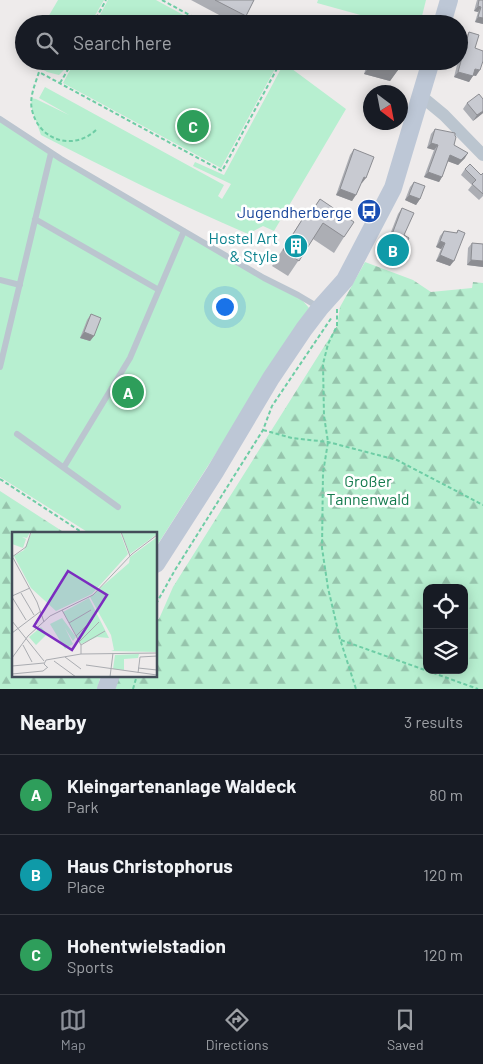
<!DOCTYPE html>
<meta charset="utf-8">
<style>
body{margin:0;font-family:Barlow,sans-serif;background:#242831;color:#f1f3f6}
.controls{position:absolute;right:15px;bottom:15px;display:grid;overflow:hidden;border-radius:10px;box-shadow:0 2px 12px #0003}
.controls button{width:45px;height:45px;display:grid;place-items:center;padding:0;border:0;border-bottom:1px solid #363941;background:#171b24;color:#f1f3f6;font:25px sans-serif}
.compass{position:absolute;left:363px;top:85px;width:45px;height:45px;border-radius:50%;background:#171b24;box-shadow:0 2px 12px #0003;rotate:148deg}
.you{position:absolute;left:224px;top:306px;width:18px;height:18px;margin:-12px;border:4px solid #fff;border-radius:50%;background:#1a73e8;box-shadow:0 0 0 8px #1a73e833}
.badge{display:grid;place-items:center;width:32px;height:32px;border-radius:50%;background:#8c9099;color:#fff;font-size:16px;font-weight:700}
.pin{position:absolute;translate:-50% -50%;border:2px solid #fff;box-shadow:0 1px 5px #0006}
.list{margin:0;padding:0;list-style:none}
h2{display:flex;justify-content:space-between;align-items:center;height:65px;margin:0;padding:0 20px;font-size:21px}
h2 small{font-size:16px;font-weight:400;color:#9ea1a6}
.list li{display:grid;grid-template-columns:32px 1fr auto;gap:15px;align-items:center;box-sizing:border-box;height:80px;padding:0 20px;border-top:1px solid #363941}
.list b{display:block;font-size:19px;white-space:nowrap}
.list p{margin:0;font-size:16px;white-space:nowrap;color:#9ea1a6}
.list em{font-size:16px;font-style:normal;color:#9ea1a6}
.icon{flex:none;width:28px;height:28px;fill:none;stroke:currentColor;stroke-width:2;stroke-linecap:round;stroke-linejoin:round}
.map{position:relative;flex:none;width:483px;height:689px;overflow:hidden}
.search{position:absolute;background:#171b24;box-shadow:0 2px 12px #0003;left:15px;right:15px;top:15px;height:55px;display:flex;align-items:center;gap:12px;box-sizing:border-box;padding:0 18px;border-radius:28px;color:#9ea1a6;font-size:19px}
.sheet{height:305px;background:#171b24}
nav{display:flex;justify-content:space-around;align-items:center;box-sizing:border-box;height:70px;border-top:1px solid #363941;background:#171b24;font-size:14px;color:#9ea1a6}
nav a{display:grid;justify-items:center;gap:2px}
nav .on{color:#8c9099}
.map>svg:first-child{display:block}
.green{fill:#b7efd0}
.forest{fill:url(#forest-firs);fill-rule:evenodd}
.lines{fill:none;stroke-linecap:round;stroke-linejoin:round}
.path{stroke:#6ecda5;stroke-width:2;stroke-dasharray:4 2.5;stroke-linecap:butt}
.service{stroke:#bbc5cf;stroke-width:6}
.minor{stroke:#bbc5cf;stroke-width:12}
.secondary{stroke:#bdc7d6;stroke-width:18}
.wall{fill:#acaeb4}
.shaded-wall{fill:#8c8d92}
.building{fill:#c8cad1;stroke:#8c8d92}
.labels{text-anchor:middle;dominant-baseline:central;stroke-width:5;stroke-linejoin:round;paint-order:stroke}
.transit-label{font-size:16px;fill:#164399;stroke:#fff;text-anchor:end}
.culture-label{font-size:16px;fill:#0d838f;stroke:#fff;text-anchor:end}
.park-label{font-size:16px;fill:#147b4e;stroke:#fff}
.inset-road{fill:none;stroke:#aaacb1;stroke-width:1}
.view{fill:#7b2cbf;fill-opacity:0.15;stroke:#7b2cbf;stroke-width:2.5}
.inset-edge{fill:none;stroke:#434d59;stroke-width:2.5}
</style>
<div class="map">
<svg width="483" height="689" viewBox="0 0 483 689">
<defs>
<pattern id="forest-firs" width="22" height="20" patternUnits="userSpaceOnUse" patternTransform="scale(1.25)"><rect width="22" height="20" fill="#b7efd0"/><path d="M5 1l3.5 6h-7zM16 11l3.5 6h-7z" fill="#96c4ac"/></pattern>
</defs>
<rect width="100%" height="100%" fill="#eeebeb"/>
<path class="green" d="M58,0H104L90,24H44Z
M108,0H156L200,24H95Z
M318,0H426L420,24H393L317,3Z
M29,61H69L64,70L59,75L47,72Z
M75,61H270L277,65L221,168L63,83Z
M284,63L346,109L274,231L263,226L248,234C178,204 109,170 41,135L32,110L31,98L36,99L69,115L39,98L45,87L224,185L218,196L222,199L231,184L193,166L195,162L224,175Z
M0,119L61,159L298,295L309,308L156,547V533H89L0,477Z"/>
<path class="forest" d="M365,262L413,280L431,292L472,288L473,282L483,283V689H114L120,675H156V619H159L173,587L337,326L340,307ZM427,588H464V670H427Z
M0,491L65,533H14V675H101L97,689H0Z"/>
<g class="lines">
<path class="path" d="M162,0L206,24
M93,24L106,0
M60,83L73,61
M96,130C74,151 39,141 32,110C29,97 35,85 39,72L222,171L280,63L277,61
M337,309V326L328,344L323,364L324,416L328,442L323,473L322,548L328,588L340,639L356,689
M263,430L292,438L328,442L397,460L483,505
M0,479L83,533
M156,604L175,570L263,430L272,406L332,317
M341,640L478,689
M133,689L137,675"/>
<path class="service" d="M0,119L61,159L264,278L298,295L320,308
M35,219L159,290
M0,280L20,285
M0,367L51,153
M17,434L118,507
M64,467L130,358L184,231"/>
<path class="minor" d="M421,96L444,115L483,155"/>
<path class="secondary" d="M442,24L449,0
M156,564L215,472L271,378L304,329L320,308L345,280L393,188L431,61
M106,689L111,675"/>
</g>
<path class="wall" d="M191,0H254L246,16L240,24H236Z
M476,0H483V24L475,22L478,12L474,11L477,0Z
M469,32L475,48L476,76L473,75L469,82L454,77L458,61H459V58L465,38Z
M368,61H400L398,70L390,81L364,74Z
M467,103L483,113L473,121L463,109Z
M435,129L455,136L454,145L465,158L458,165L448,161L442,177L439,182L424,177L434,150L427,148L431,134Z
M354,149L362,183H361L352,201L336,195L350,155Z
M465,169L481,175L483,173V196L479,200L468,190L472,185L461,175Z
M414,182L420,199L416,205L405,200L410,187Z
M320,199L344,237L334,253L313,239L288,276L272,266L305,215L308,217Z
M402,208L404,235L399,257L395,263L382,255L398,214Z
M458,230L450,266L436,261L441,249L436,247L440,236L444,231L456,233Z
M472,243L483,244V267L467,265L468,248Z
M91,314L94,336L90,341L80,338L87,320Z"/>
<path class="shaded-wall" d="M478,6L481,7L478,12L474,11Z
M478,17L483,18V24L475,22Z
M372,63L398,70L390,81L364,74Z
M475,69L480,70L476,76L471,75Z
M458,72L473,76L469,82L454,77Z
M483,111V113L473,121L477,115Z
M431,143L438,145L434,150L427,148Z
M468,153L465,158L458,165L447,161L450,155Z
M428,172L442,177L439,182L424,177Z
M364,177L366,178L362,183H360Z
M340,189L356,195L352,201L336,195Z
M409,195L420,199L416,205L405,200Z
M440,241L445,243L441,249L436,247Z
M440,255L454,261L450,266L436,261Z
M471,260L483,261V267L467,265Z
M84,332L94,336L90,341L80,338Z"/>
<path class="building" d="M215,0H254L246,16Z
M479,0H483V18L478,17L481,7L478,6Z
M469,32L479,35L475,48L483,51V61L480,70L475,69L473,76L458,72Z
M372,61H400L398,70L372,63Z
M479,94L483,99V111L477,115L467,103Z
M435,129L455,133V136L456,137L454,145L468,153L461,160L450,155L442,177L428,172L438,145L431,143Z
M354,149L374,157L366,178L364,177L356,195L340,189Z
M470,164L481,175L483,173V194L472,184L476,180L465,169Z
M414,182L425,186L420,199L409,195Z
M320,199L354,222L344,237L323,223L299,261L283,250L305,215L308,217Z
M402,208L414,213L404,235L409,238L399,257L386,250Z
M458,230L465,233L454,261L440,255L445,243L440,241L444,231L457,233Z
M472,243L483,244V261L471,260Z
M91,314L101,318L94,336L84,332Z"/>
<defs>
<g id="bus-disc" transform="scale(1.25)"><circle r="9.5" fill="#1a4fb4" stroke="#fff"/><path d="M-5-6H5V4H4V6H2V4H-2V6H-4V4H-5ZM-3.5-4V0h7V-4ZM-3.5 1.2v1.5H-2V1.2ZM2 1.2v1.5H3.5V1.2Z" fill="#fff"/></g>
<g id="building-disc" transform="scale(1.25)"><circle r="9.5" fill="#0f9aa8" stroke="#fff"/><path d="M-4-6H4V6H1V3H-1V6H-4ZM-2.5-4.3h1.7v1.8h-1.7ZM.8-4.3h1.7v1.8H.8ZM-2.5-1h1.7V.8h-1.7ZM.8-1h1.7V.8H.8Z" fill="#fff"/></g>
</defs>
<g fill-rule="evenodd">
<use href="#bus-disc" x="369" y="211"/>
<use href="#building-disc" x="296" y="246"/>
</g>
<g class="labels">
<g class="transit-label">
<text x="352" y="211">Jugendherberge</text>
</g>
<g class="culture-label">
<text x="278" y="237">Hostel Art<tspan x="278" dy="18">&amp; Style</tspan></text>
</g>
<g class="park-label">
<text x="368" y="480">Großer<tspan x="368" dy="18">Tannenwald</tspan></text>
</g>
</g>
<g transform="translate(12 532)">
<rect width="145" height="145" fill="#eeebeb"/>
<path d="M1,0H18L15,6L10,5L14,7L11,16L0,12ZM77,66L97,106L85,105L69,112L51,80ZM50,86L64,105L61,109L53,96L61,112L53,117L38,92ZM29,95L35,102L24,113L17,105ZM127,122L126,126L112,127V138L101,137L103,123Z" fill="#b7efd0"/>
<path d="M20,0H108L116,22L80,62L44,79L19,56L2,24L12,18ZM109,0H145V2L118,22ZM145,5V120L99,119L102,118L99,103L78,65L117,31L118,25Z" fill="#b7efd0"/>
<path class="inset-road" d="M109,0L118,24M0,24L25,70L32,90M0,25L14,15L19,0M9,61L22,83M0,64L18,56M0,65L14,88M50,78L69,113V122M0,89L32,129M57,91L79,78M0,101L29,79M64,104L81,87M67,110L87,90M11,113L20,130M69,113L93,99M53,125L69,137M0,126L16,104L38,84L81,63L120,22L145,3M42,129L64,145M74,133L145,143M0,134L32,131M35,135L32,132L34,128L69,122L145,121M126,136L145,138M126,141L128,125L145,124M0,142L31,139L36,135M98,145L101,121"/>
<path class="view" d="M56,39L95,63L60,118L22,94Z"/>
<rect width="145" height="145" class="inset-edge"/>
</g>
</svg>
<div class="controls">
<button><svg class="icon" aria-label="locate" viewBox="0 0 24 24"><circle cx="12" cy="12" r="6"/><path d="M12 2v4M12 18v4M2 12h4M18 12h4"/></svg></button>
<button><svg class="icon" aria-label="layers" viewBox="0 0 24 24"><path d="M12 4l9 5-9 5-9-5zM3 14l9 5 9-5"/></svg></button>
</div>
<svg class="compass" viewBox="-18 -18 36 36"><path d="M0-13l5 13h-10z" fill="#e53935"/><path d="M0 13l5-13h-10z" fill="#9ea1a6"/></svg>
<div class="you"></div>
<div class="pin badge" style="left:128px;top:392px;background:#2e9e5b">A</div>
<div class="pin badge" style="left:393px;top:250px;background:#0f9aa8">B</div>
<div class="pin badge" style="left:193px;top:126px;background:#2e9e5b">C</div>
<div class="search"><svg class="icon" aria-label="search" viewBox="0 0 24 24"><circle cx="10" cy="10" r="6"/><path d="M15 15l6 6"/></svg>Search here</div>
</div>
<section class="sheet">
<h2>Nearby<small>3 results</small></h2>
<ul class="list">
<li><span class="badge" style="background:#2e9e5b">A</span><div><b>Kleingartenanlage Waldeck</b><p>Park</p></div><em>80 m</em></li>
<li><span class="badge" style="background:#0f9aa8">B</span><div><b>Haus Christophorus</b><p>Place</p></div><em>120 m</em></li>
<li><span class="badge" style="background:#2e9e5b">C</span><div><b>Hohentwielstadion</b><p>Sports</p></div><em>120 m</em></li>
</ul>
</section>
<nav>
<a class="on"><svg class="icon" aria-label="map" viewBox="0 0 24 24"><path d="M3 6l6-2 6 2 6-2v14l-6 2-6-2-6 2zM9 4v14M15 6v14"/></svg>Map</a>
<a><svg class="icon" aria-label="directions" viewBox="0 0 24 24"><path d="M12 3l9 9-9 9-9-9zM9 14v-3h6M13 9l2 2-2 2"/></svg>Directions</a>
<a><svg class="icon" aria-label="saved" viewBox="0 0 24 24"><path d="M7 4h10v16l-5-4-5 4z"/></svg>Saved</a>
</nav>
